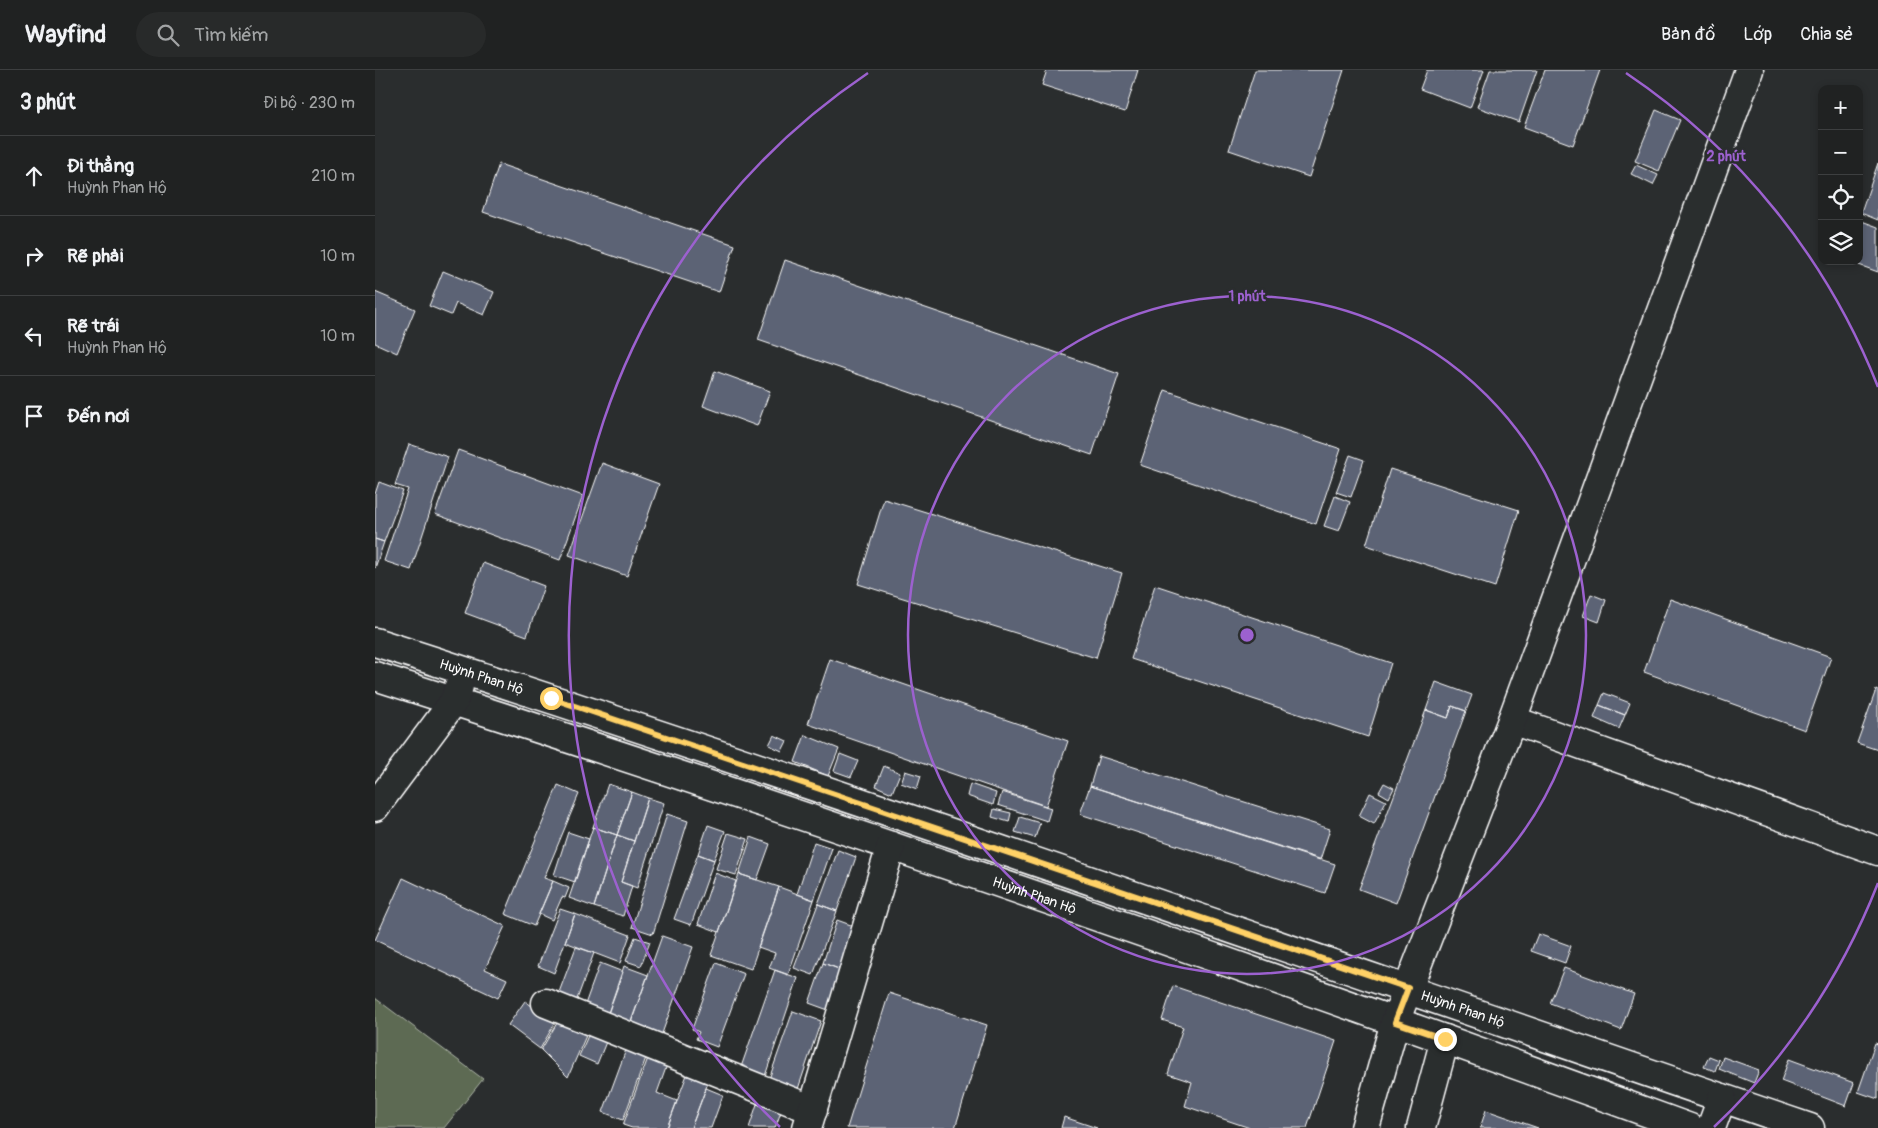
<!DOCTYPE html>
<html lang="vi">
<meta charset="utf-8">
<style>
body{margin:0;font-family:Pangolin,sans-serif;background:#282a2a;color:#f1f3f6}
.controls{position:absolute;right:15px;top:15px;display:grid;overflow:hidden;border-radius:10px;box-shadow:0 2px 8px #0003}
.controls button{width:45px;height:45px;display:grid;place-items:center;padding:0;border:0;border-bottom:1px solid #3d3f40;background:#202222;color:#f1f3f6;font:25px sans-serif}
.stop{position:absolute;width:15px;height:15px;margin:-11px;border:4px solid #ffd166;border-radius:50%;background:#fff}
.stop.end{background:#ffd166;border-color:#fff;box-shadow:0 1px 5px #0008}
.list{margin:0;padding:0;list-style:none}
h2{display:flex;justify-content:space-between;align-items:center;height:65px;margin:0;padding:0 20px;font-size:21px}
h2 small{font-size:16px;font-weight:400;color:#a2a4a5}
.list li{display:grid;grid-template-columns:32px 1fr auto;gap:15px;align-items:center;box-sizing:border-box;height:80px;padding:0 20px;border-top:1px solid #3d3f40}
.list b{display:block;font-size:19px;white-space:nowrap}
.list p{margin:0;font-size:16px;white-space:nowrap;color:#a2a4a5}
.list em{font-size:16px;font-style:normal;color:#a2a4a5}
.icon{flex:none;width:28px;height:28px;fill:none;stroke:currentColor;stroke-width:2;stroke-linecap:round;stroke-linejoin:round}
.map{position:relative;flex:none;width:1503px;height:1058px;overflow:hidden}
header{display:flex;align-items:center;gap:30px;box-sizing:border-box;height:70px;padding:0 25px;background:#202222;border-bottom:1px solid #3d3f40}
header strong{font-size:24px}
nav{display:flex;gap:28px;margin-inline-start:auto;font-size:18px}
.search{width:350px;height:45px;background:#282a2a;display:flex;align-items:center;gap:12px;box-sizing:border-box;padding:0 18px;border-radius:28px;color:#a2a4a5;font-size:19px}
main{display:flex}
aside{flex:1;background:#202222}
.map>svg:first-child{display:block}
.green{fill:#5d6b52;stroke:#aeb5a8}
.building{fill:#5c6375;stroke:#fff}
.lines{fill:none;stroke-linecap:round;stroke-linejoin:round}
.minor-casing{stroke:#fff;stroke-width:31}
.minor{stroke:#2a2d2e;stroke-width:28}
.route{stroke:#ffd166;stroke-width:6}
.ring{fill:none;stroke:#9c61cf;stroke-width:2.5}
.labels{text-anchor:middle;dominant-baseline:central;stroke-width:5;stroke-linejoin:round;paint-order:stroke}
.street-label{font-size:14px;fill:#fff;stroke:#2a2d2e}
.centre{fill:#9c61cf;stroke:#2a2d2e;stroke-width:2.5}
.ring-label{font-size:15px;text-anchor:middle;font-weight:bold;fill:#9c61cf;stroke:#2a2d2e;stroke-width:5;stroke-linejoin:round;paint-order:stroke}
</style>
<header>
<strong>Wayfind</strong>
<div class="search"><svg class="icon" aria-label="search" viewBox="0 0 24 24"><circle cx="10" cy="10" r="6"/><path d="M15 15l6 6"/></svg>Tìm kiếm</div>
<nav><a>Bản đồ</a><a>Lớp</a><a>Chia sẻ</a></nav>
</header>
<main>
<aside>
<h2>3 phút<small>Đi bộ · 230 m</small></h2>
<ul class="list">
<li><svg class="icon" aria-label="ahead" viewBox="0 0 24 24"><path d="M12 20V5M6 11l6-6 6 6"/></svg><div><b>Đi thẳng</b><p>Huỳnh Phan Hộ</p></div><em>210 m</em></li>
<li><svg class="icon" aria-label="right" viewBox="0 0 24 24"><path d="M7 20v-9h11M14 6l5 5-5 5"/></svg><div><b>Rẽ phải</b></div><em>10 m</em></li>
<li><svg class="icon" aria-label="left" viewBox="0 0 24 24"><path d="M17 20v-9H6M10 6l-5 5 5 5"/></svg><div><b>Rẽ trái</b><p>Huỳnh Phan Hộ</p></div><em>10 m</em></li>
<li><svg class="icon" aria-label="arrive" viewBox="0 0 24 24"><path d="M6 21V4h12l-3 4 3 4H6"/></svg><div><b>Đến nơi</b></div></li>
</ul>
</aside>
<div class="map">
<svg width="1503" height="1058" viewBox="0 0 1503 1058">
<rect width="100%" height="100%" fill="#2a2d2e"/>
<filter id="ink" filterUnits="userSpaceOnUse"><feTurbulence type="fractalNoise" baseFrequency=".02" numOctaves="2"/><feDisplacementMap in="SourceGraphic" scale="10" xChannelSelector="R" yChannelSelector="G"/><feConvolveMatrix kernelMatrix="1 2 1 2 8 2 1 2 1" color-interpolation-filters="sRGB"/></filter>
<g filter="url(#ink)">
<path class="green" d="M0,928L108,1009L69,1058H0Z"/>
<path class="building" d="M672,0H763L750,42L667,15Z
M880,0H969L934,107L854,80Z
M1052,0H1109L1095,38L1045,19Z
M1115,0H1162L1144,52L1102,37Z
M1170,0H1225L1198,75L1149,57Z
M1281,40L1305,50L1284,101L1260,91Z
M1503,93V150L1486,143Z
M124,94L360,175L344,222L108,142Z
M1261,95L1283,105L1278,115L1256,104Z
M1484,150L1503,157V202L1473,191H1484Z
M410,190L744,304L717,385L383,270Z
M68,201L119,222L109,245L81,233L76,245L54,236Z
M0,222L40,239L22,283L0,273Z
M340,301L395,321L382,356L328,336Z
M790,320L966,379L941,454L765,395Z
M34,374L73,387L36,500L9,491L33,419L20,415Z
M83,380L208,426L185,490L60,444Z
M975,385L989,390L976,427L961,422Z
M227,393L284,414L252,506L194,485Z
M1015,399L1144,440L1120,517L991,475Z
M4,412L28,421L9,472L0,469V424Z
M960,426L975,432L964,461L949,456Z
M509,429L747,503L721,588L483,514Z
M0,469L9,472L0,498Z
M108,493L169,516L152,566L90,543Z
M780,515L1016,593L993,667L756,589Z
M1216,524L1231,530L1224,552L1208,546Z
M1295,529L1456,587L1430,660L1269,602Z
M455,589L693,671L671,736L433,654Z
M1061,612L1097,625L1091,641L1077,636L1073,648L1051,640Z
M1501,620L1503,621V680L1482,673Z
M1229,623L1255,633L1250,645L1224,635Z
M1224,635L1250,645L1244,659L1219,648Z
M1077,636L1091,641L1021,833L984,819L1051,640L1073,648Z
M399,665L412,671L407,681L394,675Z
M430,665L464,679L453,706L420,692Z
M465,684L483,691L476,707L459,701Z
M724,686L955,759L945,790L715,716Z
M509,696L525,703L517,723L501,716Z
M530,701L546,706L542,719L526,713Z
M1009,713L1019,718L1014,728L1004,722Z
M233,714L257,722L242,765L218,757Z
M595,714L621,723L618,735L592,726Z
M183,715L204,724L169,808L178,811L159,856L130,844Z
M715,716L960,794L950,823L705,744Z
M257,722L273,728L259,771L242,765Z
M627,722L676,738L672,751L623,735Z
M995,723L1011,731L999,754L984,746Z
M273,728L289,733L262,818L246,812Z
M619,739L636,743L634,752L617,747Z
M292,744L313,751L278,864L257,857Z
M645,747L665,753L660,768L640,762Z
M333,755L350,761L339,790L323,784Z
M218,757L242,765L219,837L194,828Z
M193,762L214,769L200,812L179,805Z
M353,763L373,769L361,805L341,799Z
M242,765L259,771L246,812L257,816L248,846L219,837Z
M376,767L395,774L382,810L364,804Z
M439,772L457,778L439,830L422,824Z
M463,780L481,787L462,841L443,834Z
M323,784L339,790L316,855L299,849Z
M340,803L361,811L344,862L323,854Z
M364,804L404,817L376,899L336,885Z
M28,808L130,856L110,899L132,909L123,928L0,870Z
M178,811L194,818L190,828L187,827L177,850L164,844Z
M404,817L439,830L413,905L394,898L400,883L383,877Z
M443,834L462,841L438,905L419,898Z
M185,839L200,844L179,903L163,896Z
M200,844L255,865L245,893L190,872Z
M462,850L484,858L469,901L448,893Z
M1163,864L1196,876L1190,893L1156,881Z
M287,866L318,877L284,972L253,961Z
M260,867L275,872L266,896L251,891Z
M201,877L219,883L201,932L183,925Z
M225,893L248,902L231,949L208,940Z
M341,893L369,904L342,977L321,969L324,962L317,959Z
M448,893L469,901L456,941L434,933Z
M249,896L273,905L254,957L231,949Z
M1189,898L1259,924L1246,960L1175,933Z
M400,900L423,908L389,1009L365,1000Z
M798,916L961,971L932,1058H875L810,1036L817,1012L793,1004L808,957L787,950Z
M514,923L612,955L580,1058H472Z
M150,931L180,953L165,979L133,955Z
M418,941L446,951L423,1019L394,1009Z
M185,948L213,961L193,1007L166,980Z
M216,959L233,967L222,994L204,986Z
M1500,973L1503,974V1029L1483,1022Z
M252,977L272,985L248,1050L228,1042Z
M1334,986L1344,990L1340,1001L1329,997Z
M1348,987L1384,1000L1379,1013L1344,999Z
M273,988L292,995L282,1023L302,1031L292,1058H257L248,1055Z
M1414,989L1479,1013L1471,1036L1406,1011Z
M313,1002L334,1010L316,1058H292Z
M331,1018L348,1025L336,1058H316Z
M382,1034L406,1042L400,1058H374Z
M1111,1040L1163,1058H1105Z
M689,1047L722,1058H686Z"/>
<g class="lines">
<g class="minor-casing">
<g id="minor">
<path id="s1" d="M0,572C481,726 957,895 1435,1058"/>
<path id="s2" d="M0,606C442,747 880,899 1315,1058"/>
<path d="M1137,650L1503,781"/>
<path d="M0,737L79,631L84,616"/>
<path d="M171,933L438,1040"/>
<path d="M432,1058L516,776"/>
<path d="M990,1058L1020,952L1137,650L1374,0"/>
<path d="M1046,1058L1070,969"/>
<path d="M1336,1058L1347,1028"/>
</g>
</g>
<use href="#minor" class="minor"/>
</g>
</g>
<g class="lines" filter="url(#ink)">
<path class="route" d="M176,628L1033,918L1020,952L1070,969"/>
</g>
<g class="ring">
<circle cx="872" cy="565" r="339"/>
<path d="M1503 813A678 678 0 0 1 1339 1057M405 1057A678 678 0 0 1 493 3M1251 3A678 678 0 0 1 1503 317"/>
</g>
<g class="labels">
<g class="street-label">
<text stroke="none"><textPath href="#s1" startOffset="112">Huỳnh Phan Hộ</textPath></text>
<text stroke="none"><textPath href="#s2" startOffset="695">Huỳnh Phan Hộ</textPath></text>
<text stroke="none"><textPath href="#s1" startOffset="1148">Huỳnh Phan Hộ</textPath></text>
</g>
</g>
<circle cx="872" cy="565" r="8" class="centre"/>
<g class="ring-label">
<text x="1351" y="91">2 phút</text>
<text x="872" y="231">1 phút</text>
</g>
</svg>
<div class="controls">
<button>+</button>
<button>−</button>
<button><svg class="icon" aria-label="locate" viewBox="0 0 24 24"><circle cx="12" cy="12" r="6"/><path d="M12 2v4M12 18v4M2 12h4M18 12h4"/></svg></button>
<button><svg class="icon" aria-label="layers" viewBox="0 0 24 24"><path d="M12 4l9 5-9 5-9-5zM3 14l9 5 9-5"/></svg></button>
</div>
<div class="stop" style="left:176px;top:628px"></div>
<div class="stop end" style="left:1070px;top:969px"></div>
</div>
</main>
